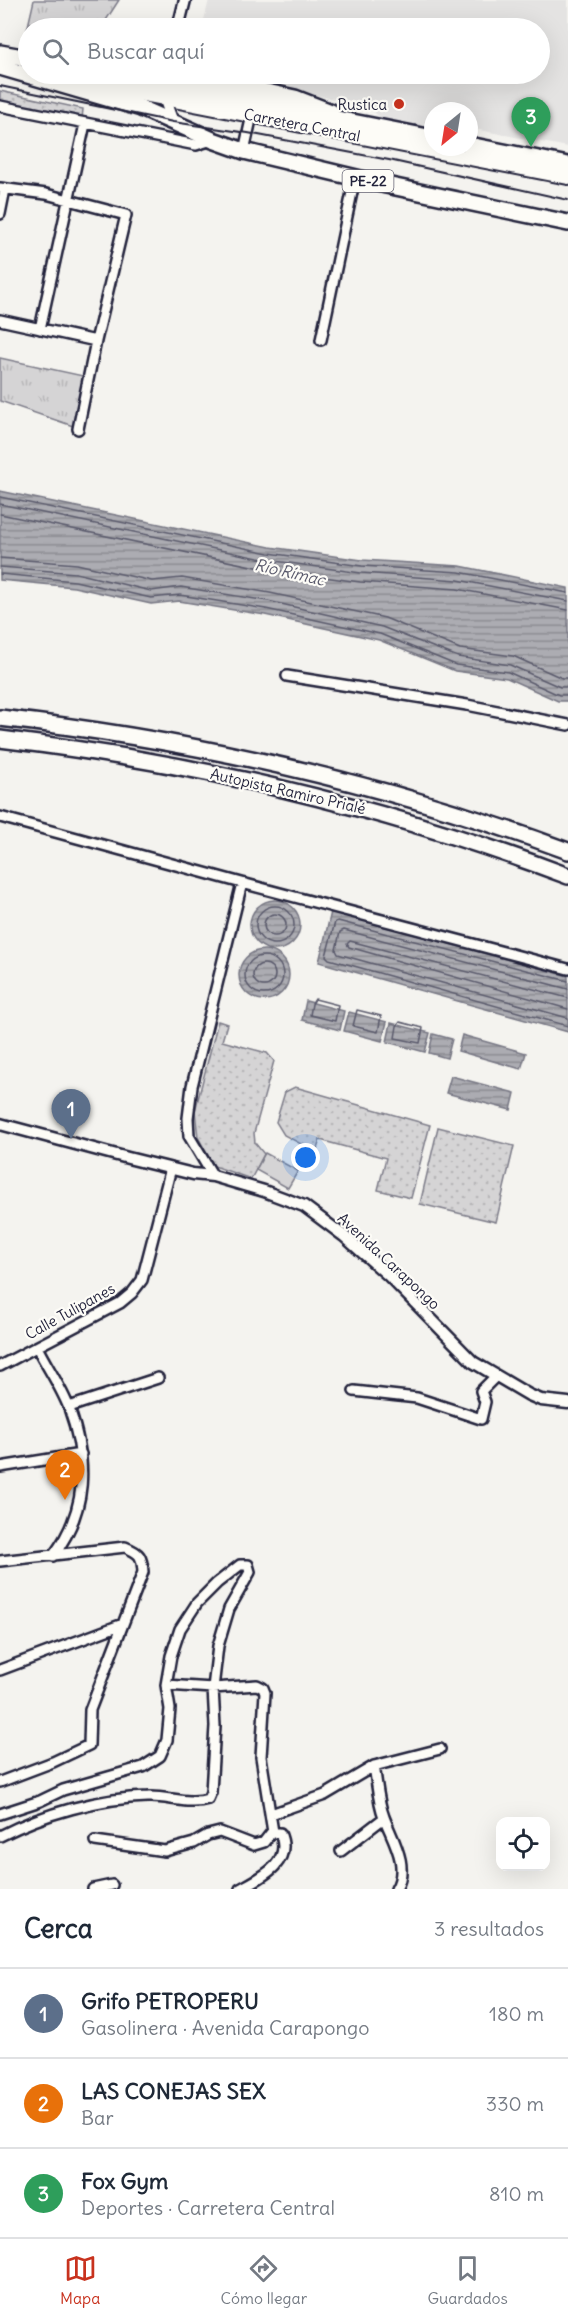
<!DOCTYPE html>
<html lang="es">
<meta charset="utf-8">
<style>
body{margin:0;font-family:Delius,sans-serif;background:#f2f2f3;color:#1f2937}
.controls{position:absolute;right:18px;bottom:18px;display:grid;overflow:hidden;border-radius:12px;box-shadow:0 6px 24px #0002}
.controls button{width:54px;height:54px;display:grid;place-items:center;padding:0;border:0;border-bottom:2px solid #e0e1e3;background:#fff;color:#1f2937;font:30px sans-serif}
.compass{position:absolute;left:424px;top:102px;width:54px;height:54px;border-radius:50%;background:#fff;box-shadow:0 6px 24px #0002;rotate:210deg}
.you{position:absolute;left:306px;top:1158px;width:21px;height:21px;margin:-15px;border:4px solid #fff;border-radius:50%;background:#1a73e8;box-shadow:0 0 0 9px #1a73e833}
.badge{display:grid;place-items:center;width:39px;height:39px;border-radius:50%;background:#c8321e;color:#fff;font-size:20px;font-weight:700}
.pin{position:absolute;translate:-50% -50px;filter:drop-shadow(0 2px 3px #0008)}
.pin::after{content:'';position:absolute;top:32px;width:21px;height:18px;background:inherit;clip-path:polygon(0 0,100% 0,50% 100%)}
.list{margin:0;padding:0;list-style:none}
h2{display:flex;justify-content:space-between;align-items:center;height:78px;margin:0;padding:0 24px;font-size:26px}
h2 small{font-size:20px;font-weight:400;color:#747a83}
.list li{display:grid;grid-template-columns:39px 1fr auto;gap:18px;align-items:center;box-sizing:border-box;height:90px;padding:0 24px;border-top:2px solid #e0e1e3}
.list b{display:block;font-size:22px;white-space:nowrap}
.list p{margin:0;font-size:20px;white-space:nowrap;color:#747a83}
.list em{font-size:20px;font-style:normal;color:#747a83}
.icon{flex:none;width:33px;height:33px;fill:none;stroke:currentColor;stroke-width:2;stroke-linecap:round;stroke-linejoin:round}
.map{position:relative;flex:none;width:568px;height:1889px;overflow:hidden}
.search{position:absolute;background:#fff;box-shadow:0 6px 24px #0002;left:18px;right:18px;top:18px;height:66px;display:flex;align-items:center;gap:15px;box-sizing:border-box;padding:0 21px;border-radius:33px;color:#747a83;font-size:22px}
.sheet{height:348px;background:#fff}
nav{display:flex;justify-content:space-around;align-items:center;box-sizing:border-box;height:84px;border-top:2px solid #e0e1e3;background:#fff;font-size:16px;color:#747a83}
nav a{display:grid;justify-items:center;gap:3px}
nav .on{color:#c8321e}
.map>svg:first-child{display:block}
.built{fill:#e4e3e2}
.grass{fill:url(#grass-dots);stroke:#7c7b88;stroke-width:1.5}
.park{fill:url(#park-tufts);stroke:#7c7b88;stroke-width:1.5}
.pitch{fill:#d5d4d5;stroke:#7c7b88;stroke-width:1.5}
.water{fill:url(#water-rules);stroke:#757582;stroke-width:1.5}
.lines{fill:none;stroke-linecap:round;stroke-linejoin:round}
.shore{stroke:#59596b;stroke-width:1.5}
.minor-casing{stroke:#22223b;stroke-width:14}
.tertiary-casing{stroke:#22223b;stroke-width:15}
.primary-casing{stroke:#22223b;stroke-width:18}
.trunk-casing{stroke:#22223b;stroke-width:20}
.minor{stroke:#fdfcf7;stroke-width:9}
.tertiary{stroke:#fdfcf7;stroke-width:10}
.primary{stroke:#fdfcf7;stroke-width:14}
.trunk{stroke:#fdfcf7;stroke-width:15}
.rail{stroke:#22223b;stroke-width:2}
.poi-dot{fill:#c8321e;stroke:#fdfcf7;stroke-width:2}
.labels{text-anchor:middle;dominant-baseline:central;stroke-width:4.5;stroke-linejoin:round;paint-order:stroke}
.shield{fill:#fdfcf7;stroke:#646373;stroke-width:1.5}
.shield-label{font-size:14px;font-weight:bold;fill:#22223b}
.poi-label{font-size:15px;fill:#22223b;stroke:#fdfcf7;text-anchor:end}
.street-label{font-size:15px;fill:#22223b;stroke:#fdfcf7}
.water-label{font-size:16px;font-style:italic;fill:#59596b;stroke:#fdfcf7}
</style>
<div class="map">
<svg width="568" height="1889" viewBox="0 0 568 1889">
<defs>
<pattern id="grass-dots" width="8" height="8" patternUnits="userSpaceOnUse" patternTransform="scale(1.5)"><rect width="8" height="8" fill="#d5d4d5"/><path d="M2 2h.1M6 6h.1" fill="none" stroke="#b7b6b8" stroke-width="1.8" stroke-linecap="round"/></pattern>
<pattern id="park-tufts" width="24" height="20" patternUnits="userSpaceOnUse" patternTransform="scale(1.5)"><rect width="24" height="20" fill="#d5d4d5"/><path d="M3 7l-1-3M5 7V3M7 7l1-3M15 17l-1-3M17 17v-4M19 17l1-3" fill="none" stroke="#b7b6b8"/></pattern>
<pattern id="water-rules" width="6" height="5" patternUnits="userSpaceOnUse" patternTransform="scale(1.5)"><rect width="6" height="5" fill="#acacb2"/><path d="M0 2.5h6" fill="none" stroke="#8c8c92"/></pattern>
</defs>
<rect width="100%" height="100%" fill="#f4f3ef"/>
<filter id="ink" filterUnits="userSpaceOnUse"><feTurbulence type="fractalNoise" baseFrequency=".0167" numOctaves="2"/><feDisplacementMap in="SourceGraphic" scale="12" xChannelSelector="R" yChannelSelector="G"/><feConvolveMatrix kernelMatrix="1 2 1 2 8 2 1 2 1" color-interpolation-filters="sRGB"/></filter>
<g filter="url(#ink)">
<path class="built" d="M209,0H568V147L469,128V111H433V128L383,120L367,106L217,74H540V28H202Z"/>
<path class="grass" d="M0,91L83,109L82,119L0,103Z
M218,1021L227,1024L222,1041L267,1053L274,1061L254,1133L255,1143L264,1154L251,1179L214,1166L198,1137L195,1111Z
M295,1087L430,1125L411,1198L378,1190L386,1158L320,1140L316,1152L284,1135L276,1122L285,1092Z
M438,1127L514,1146L496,1222L420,1204Z"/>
<path class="park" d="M34,0H119L101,28H28V40L25,39Z
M0,358L83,376L73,426L0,401Z"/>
<path class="pitch" d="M265,1153L298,1171L288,1188L256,1170Z"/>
<path class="water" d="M0,491L270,547L362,560L460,566L568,588V701H558L507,678L455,671L379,640L265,615L179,601L151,604L74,587L0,580Z
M250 925a25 25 0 1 1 50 0a25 25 0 1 1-50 0Z
M331,912L568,976V1032L319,962Z
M239 975a25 25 0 1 1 50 0a25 25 0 1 1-50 0Z
M306,1001L344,1011L340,1030L302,1020Z
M349,1012L387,1022L382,1041L344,1031Z
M391,1023L430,1033L425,1052L387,1042Z
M433,1034L452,1039L447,1058L429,1053Z
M462,1035L526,1053L521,1069L458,1051Z
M451,1076L515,1093L511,1110L446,1093Z"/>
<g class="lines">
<path class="shore" d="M0,497L269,553L362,566L459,572L568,593
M0,504L268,560L361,573L458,580L568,601
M0,514L266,569L360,582L457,589L568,610
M0,558L77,564L152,581L182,578L270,593L385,618L460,649L513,656L562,678H568
M0,567L76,573L151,591L181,587L268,601L382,627L458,657L510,665L560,687H568
M0,574L75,581L151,598L180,595L266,609L380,634L456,665L508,672L559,695H568
M256 925a19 19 0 1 1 38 0a19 19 0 1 1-38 0Z
M264 925a11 11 0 1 1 22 0a11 11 0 1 1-22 0Z
M245 975a19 19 0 1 1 38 0a19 19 0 1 1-38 0Z
M253 975a11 11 0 1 1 22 0a11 11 0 1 1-22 0Z
M568,981L338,921L335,922L326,956L329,959L568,1026
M568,989L344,930L340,932L336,950L338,954L568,1018
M568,998L350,941L347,944L349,947L568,1009
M315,999L338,1005L335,1021L310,1015L312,1004Z
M357,1010L381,1016L378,1032L353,1026Z
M400,1022L423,1028L420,1043L395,1038L397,1026Z"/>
<g class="minor-casing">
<path id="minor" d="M0,106L196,145L212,140
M244,151L252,115
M0,188L46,194L126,215L96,341L78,429
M0,214L5,189
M0,320L96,341
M40,329L85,124
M321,340L355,178
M287,676L467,705L568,725
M0,817L242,883L568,969
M213,1176L189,1136L188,1118L192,1086L242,883
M37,1347C47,1367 61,1387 69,1408C88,1461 88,1510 53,1556
M0,1366L120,1303L132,1293L142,1280L171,1168
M354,1391L417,1398L481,1419L485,1402L481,1391L496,1376
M69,1407L158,1378
M0,1467L81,1454
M0,1561L125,1547C140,1553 142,1556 143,1572L90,1710L89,1745L53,1762L0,1782
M0,1670L123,1624
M166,1685L213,1688L257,1685L263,1688L265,1693L261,1757L273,1832
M374,1766C377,1783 378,1802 384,1817C392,1839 410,1865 396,1889
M0,1814L40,1801L63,1790L143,1767L160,1756L167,1740L170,1709L166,1685L171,1656L180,1629L197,1603L217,1583L240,1565H248L250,1572L229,1609L218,1646L213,1688L215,1726L211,1792L208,1799C189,1805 167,1796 148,1797C99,1798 43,1814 0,1836
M271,1814L325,1795L374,1766L440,1749
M95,1841L165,1851L194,1843L208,1835L220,1832L254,1845L264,1842L271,1833H280C293,1863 262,1877 240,1889
M341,1851L384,1818
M93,1889L112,1885"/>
</g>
<g class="tertiary-casing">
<path id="tertiary" d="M178,28L185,0
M168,74L164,98L173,122
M0,1124L128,1158L193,1174L213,1176L264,1191L304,1206L344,1236L389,1276L473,1362L529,1395L541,1400L568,1403"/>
</g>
<g class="primary-casing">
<path id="primary" d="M61,78L568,177"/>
</g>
<g class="trunk-casing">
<path id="trunk" d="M0,53L28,58
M0,67L141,108L213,140L244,151L386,185L568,223
M109,74L433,138
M180,74L295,98L331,112
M469,145L568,165
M0,718C194,740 385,783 568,851
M0,739C194,762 385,807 568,876"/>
</g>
<use href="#minor" class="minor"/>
<use href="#tertiary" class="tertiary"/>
<use href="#primary" class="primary"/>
<use href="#trunk" class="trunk"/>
<path class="rail" d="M0,86L173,122L248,133L389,160L568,200"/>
</g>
</g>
<circle class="poi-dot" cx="399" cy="104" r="6"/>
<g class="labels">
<rect class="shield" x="342.5" y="170" width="51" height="22" rx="4.5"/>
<g class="shield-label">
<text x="368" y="181">PE-22</text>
</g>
<g class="poi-label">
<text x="387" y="104">Rustica</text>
</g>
<g class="street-label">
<text transform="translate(302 125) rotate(11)">Carretera Central</text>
<text transform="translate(288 791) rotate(13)">Autopista Ramiro Prialé</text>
<text transform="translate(389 1261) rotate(43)">Avenida Carapongo</text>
<text transform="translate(70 1311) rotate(-29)">Calle Tulipanes</text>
</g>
<g class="water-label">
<text transform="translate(290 572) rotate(13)">Río Rímac</text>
</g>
</g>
</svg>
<div class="controls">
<button><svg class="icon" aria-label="locate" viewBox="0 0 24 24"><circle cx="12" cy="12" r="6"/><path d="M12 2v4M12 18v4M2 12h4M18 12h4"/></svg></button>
</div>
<svg class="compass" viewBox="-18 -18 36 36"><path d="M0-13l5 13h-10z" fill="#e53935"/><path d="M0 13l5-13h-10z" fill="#747a83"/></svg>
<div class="you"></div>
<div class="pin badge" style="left:71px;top:1139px;background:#5c6f8a">1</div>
<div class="pin badge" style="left:65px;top:1500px;background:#e8710a">2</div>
<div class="pin badge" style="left:531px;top:147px;background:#2e9e5b">3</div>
<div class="search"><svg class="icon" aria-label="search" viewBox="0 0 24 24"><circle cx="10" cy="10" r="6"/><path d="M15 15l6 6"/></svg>Buscar aquí</div>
</div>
<section class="sheet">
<h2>Cerca<small>3 resultados</small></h2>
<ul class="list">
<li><span class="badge" style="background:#5c6f8a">1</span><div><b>Grifo PETROPERU</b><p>Gasolinera · Avenida Carapongo</p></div><em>180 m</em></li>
<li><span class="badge" style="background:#e8710a">2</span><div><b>LAS CONEJAS SEX</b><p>Bar</p></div><em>330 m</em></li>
<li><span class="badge" style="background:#2e9e5b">3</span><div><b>Fox Gym</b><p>Deportes · Carretera Central</p></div><em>810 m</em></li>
</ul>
</section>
<nav>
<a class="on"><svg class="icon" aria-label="map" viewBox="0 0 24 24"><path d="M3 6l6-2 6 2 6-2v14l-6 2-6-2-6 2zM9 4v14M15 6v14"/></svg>Mapa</a>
<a><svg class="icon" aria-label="directions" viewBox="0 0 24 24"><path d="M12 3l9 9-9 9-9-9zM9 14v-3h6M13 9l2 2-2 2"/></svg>Cómo llegar</a>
<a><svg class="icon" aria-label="saved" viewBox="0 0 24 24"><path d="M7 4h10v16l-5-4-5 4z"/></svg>Guardados</a>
</nav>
